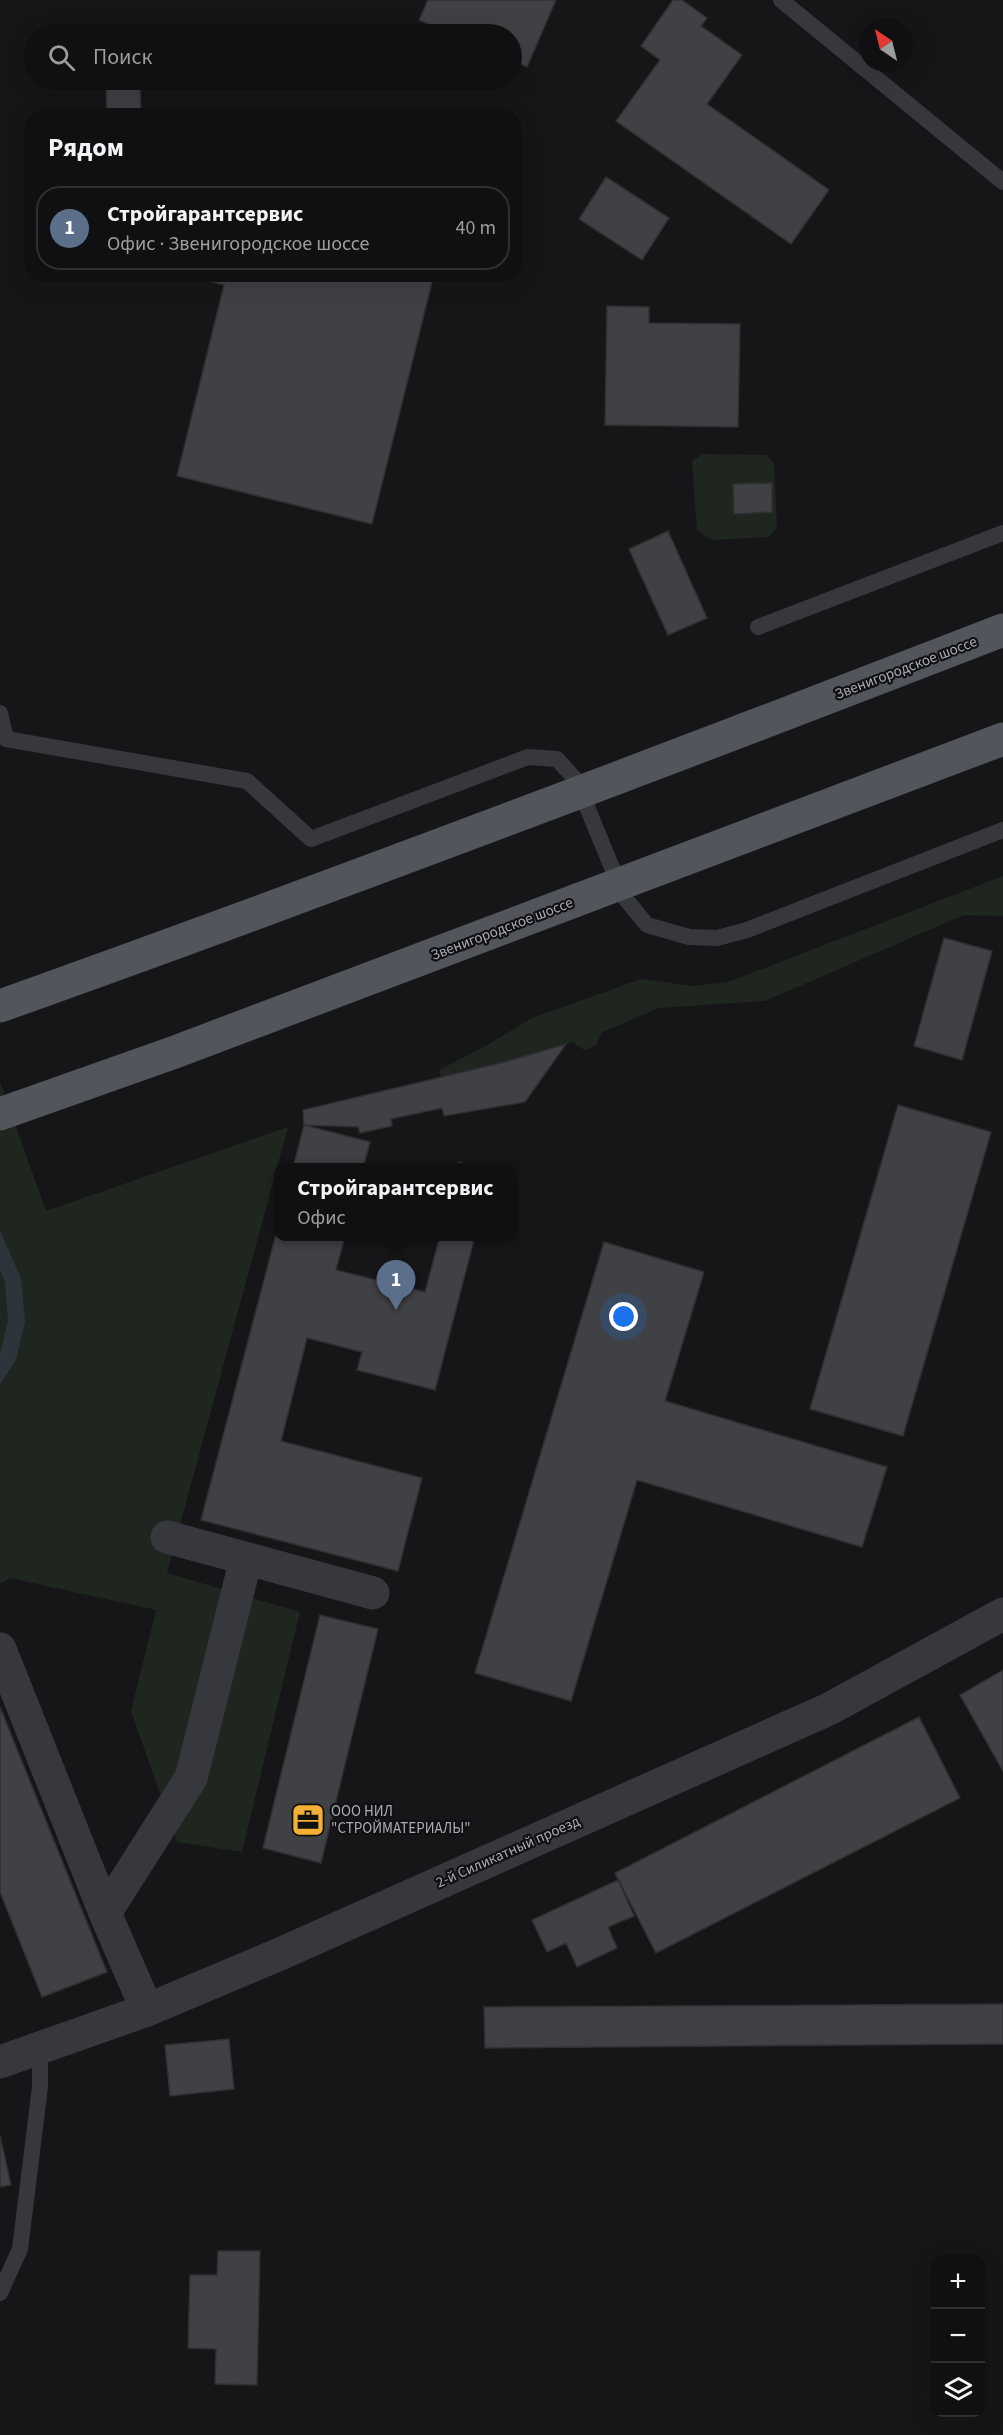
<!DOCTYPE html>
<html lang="ru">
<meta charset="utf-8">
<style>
body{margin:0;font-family:"Source Sans 3",sans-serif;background:#19191b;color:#f1f3f6}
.controls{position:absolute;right:18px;bottom:18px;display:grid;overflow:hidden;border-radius:12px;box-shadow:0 6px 24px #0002}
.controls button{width:54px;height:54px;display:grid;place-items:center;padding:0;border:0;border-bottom:2px solid #303032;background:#101012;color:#f1f3f6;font:30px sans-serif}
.compass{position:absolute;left:859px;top:18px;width:54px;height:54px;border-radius:50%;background:#101012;box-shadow:0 6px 24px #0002;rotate:325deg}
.you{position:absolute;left:624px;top:1317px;width:21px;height:21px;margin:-15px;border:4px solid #fff;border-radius:50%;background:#1a73e8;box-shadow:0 0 0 9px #1a73e833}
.badge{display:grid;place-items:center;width:39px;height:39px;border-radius:50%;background:#f2b134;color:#fff;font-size:20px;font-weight:700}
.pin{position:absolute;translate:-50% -50px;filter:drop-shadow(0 2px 3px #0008)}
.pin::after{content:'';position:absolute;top:32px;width:21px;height:18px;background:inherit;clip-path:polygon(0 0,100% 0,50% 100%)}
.popup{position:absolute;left:274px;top:1163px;width:243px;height:78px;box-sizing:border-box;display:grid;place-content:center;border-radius:12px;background:#101012;filter:drop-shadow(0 2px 4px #0005);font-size:20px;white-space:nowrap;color:#9c9d9f}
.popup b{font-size:22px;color:#f1f3f6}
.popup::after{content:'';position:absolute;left:50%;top:100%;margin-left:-12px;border:12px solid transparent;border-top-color:#101012}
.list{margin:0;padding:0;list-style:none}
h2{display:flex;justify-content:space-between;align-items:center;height:78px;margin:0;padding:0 24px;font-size:26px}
h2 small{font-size:20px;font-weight:400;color:#9c9d9f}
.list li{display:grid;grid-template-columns:39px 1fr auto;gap:18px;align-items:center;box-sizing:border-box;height:84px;margin:0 12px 12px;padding:0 12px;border:2px solid #303032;border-radius:24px}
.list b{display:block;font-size:22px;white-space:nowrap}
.list p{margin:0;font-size:20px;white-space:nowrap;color:#9c9d9f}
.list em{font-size:20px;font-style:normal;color:#9c9d9f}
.icon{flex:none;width:33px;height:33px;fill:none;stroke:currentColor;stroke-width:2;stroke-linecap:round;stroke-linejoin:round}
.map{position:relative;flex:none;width:1003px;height:2435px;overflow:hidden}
.search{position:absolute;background:#101012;box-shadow:0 6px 24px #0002;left:24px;top:24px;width:498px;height:66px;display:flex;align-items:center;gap:15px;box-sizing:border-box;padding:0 21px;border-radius:33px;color:#9c9d9f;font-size:22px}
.panel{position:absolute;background:#101012;box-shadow:0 6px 24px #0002;left:24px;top:108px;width:498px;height:174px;border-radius:24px}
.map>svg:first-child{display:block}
.green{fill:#1e261f}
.water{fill:#2c353c}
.building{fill:#404145;stroke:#303034;stroke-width:1.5}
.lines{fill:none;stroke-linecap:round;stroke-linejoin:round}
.service{stroke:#37383d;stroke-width:16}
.minor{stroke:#37383d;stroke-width:33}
.tertiary{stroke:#37383d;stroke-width:33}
.primary-bridge{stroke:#53555c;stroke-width:33}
.labels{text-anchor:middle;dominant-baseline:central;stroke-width:4.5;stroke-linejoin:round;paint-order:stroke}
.street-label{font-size:15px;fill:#a8adb8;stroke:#111113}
.poi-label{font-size:15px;fill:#a8adb8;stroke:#111113;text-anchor:start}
</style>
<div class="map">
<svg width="1003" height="2435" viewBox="0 0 1003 2435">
<rect width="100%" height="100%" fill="#161618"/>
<path class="green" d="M703,454L766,455L774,463L777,527L769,537L712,540L697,530L692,461Z
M1003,876V916L964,915L765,1001L659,1008L601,1033L597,1045L584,1050L573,1042L505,1062L441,1078L439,1070L484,1047L532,1018L641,979L692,986L728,982Z
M0,1082L46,1211L288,1127L167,1573L300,1612L242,1852L177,1842L131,1711L156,1610L10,1578L0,1584Z"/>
<path class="water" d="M0,1231L21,1278L25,1322L16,1360L0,1384V1354L8,1320L5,1282L0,1270Z"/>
<path class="building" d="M428,0H556L527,67L512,60V34H453L419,20Z
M673,0H682L707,18L701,26L742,55L707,104L829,190L791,244L616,121L660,60L641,46Z
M106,80H140L141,116H107Z
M606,177L669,218L642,260L579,219Z
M204,274H434L372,524L177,476L224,285L203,280Z
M607,306L649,307V323L740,324L738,427L605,425Z
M772,483V512L734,514L733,484Z
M668,531L707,618L668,635L629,549Z
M944,938L992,951L962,1060L914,1046Z
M566,1044L525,1102L444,1116L442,1108L391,1119L392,1126L360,1133L358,1127L304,1125L303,1110L505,1062Z
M898,1105L991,1132L903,1436L810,1409Z
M304,1125L370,1142L363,1168H293Z
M459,1162L480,1168H458Z
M279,1223V1236H345L336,1270L425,1292L440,1236H475L435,1390L357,1370L362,1352L307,1338L281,1441L422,1478L398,1571L201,1520Z
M604,1242L704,1272L665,1401L887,1467L862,1547L637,1480L571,1701L475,1673Z
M320,1615L378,1629L321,1863L263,1848Z
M1003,1670V1771L960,1695Z
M0,1707L107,1972L42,1997L0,1892Z
M919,1717L960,1798L656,1953L615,1873Z
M618,1880L634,1916L608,1927L617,1948L577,1967L566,1943L547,1952L532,1920Z
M1003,2004V2044L485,2048L484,2007Z
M229,2039L234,2089L170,2096L165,2045Z
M0,2136L11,2185L0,2187Z
M218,2251H260L257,2385L215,2384L216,2349L188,2348L190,2275H217Z"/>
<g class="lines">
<path class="service" d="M781,0L1003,182
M758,627L1003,533
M0,713L6,739L247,781L311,839L528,757L557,759L576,780L624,897L647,925L689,937L717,938L747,930L1003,830
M0,2293L20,2249L40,2087V2050"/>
<path class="minor" d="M167,1537L373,1593
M0,1649L105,1913L147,2010
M105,1913L191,1778L246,1559"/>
<path class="tertiary" d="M0,2062L147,2010L280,1954L829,1709L1003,1614"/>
<path class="primary-bridge" d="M0,1006C336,886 670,759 1003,630
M0,1114L175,1052L1003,739"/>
</g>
<defs>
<g id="office-square" transform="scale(1.725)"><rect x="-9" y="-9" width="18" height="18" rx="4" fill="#f2b134" stroke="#111113"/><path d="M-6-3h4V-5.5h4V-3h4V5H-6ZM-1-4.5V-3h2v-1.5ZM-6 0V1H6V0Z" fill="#111"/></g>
</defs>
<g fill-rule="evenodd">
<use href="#office-square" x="308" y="1820"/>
</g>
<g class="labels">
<g class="street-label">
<text transform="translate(906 668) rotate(-21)">Звенигородское шоссе</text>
<text transform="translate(502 929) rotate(-21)">Звенигородское шоссе</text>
<text transform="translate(508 1852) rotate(-24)">2-й Силикатный проезд</text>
</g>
<g class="poi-label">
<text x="331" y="1811">ООО НИЛ<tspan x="331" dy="17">"СТРОЙМАТЕРИАЛЫ"</tspan></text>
</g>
</g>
</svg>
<div class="controls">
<button>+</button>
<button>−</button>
<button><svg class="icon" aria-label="layers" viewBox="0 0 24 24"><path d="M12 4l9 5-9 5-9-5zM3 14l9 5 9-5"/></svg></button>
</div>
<svg class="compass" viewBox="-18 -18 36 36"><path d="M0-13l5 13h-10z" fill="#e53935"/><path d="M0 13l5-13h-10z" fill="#9c9d9f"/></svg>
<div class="you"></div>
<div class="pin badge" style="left:396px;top:1310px;background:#5c6f8a">1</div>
<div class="popup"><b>Стройгарантсервис</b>Офис</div>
<div class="search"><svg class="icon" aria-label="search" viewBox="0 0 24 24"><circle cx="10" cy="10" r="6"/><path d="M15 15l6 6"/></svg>Поиск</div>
<section class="panel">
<h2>Рядом<small></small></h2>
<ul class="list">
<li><span class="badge" style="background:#5c6f8a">1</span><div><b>Стройгарантсервис</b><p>Офис · Звенигородское шоссе</p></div><em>40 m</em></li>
</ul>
</section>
</div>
